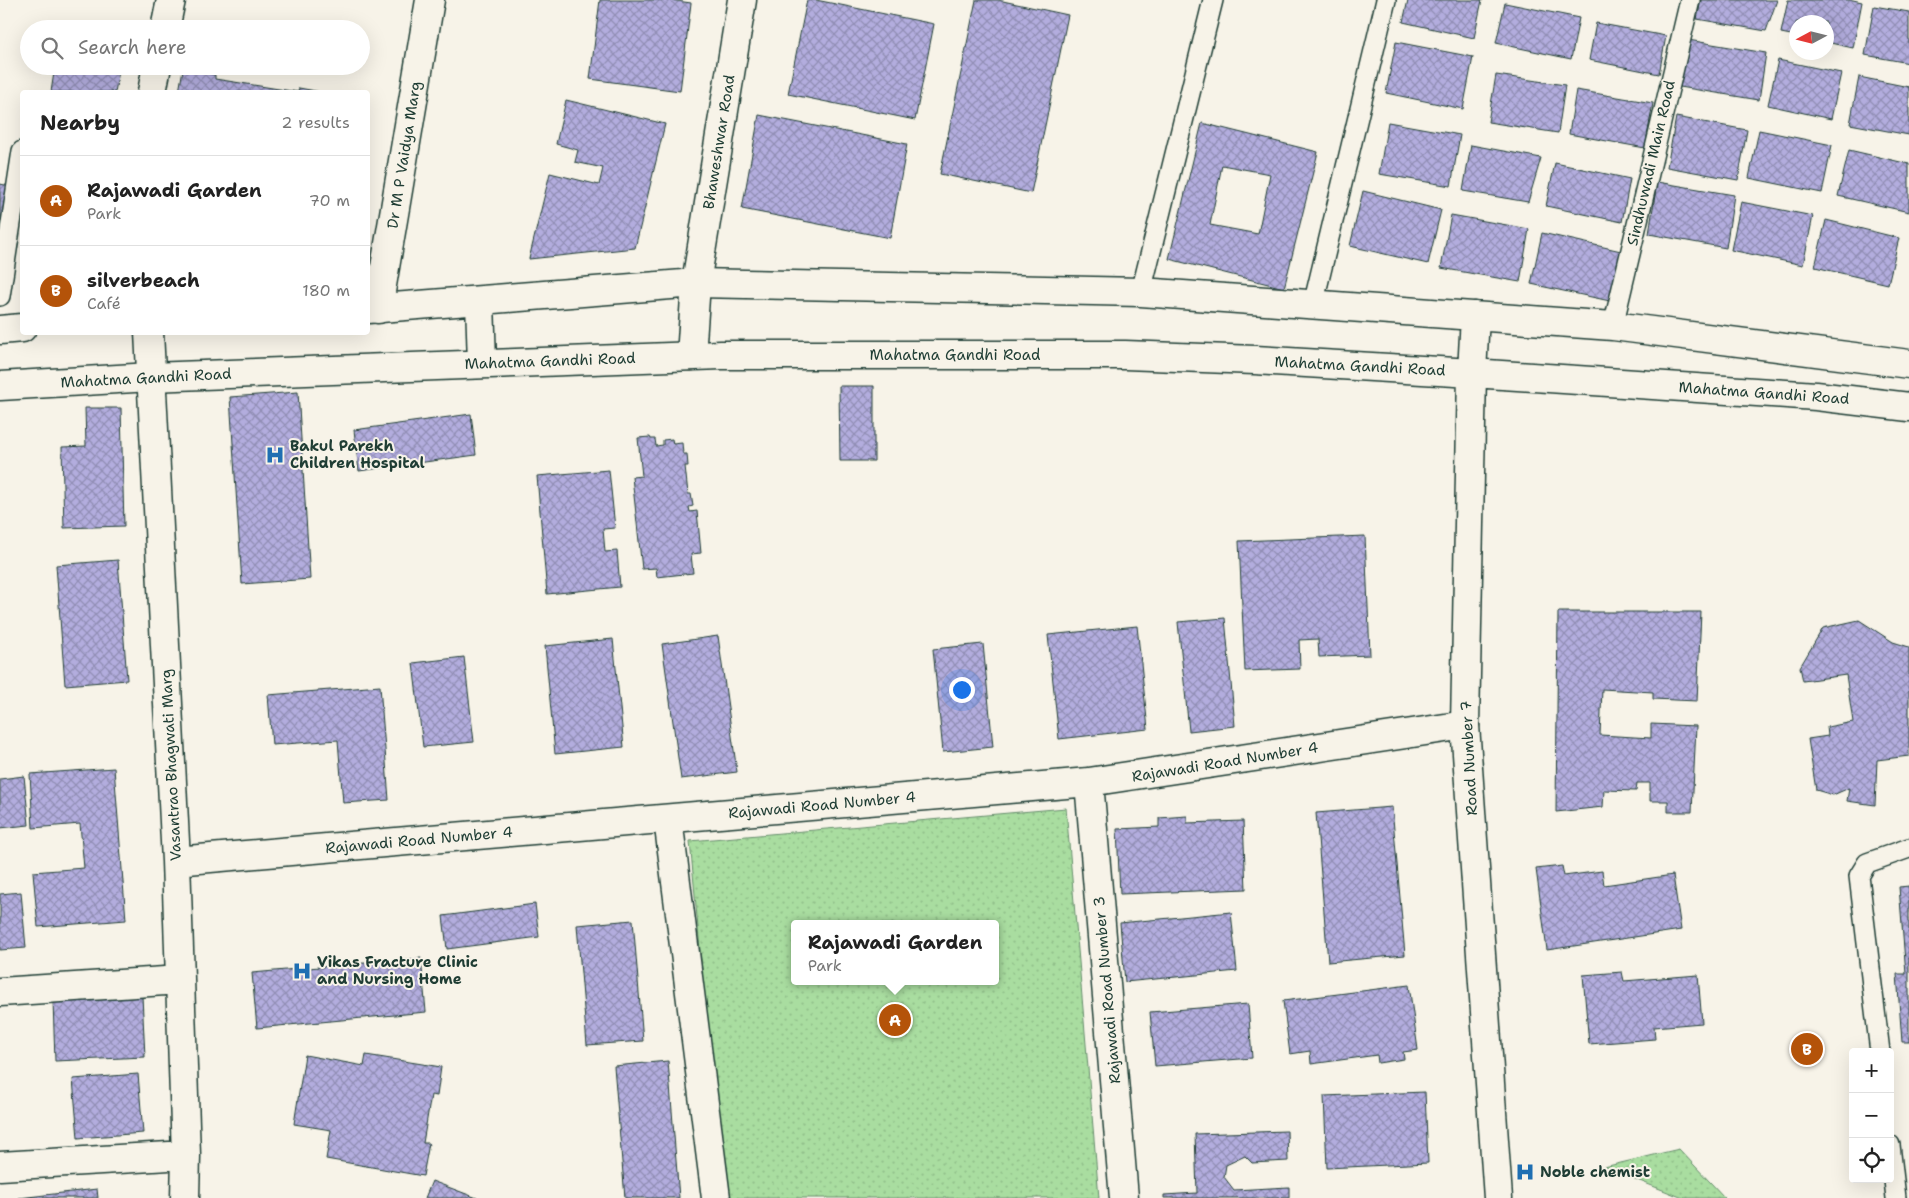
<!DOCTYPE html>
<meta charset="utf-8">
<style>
body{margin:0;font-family:"Shantell Sans",sans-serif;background:#f6f6f6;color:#222}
.controls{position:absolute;right:15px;bottom:15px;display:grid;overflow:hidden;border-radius:5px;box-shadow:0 5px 20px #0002}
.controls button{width:45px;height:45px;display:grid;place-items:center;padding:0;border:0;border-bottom:1px solid #e0e0e0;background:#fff;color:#222;font:25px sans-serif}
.compass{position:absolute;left:1789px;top:15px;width:45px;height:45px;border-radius:50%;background:#fff;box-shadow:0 5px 20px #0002;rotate:263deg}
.you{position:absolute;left:961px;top:689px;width:18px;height:18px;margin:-12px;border:4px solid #fff;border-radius:50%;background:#1a73e8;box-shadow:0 0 0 8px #1a73e833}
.badge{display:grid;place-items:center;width:32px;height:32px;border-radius:50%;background:#b45309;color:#fff;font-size:16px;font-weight:700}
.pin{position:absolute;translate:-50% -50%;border:2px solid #fff;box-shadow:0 1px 5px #0006}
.popup{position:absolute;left:791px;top:920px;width:208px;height:65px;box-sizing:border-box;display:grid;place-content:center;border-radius:5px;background:#fff;filter:drop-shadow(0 1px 4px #0005);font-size:16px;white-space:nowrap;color:#767676}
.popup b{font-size:19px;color:#222}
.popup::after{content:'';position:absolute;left:50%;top:100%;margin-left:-10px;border:10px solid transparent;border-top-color:#fff}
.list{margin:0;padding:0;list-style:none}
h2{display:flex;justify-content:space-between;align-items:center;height:65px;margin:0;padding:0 20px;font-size:21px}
h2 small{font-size:16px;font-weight:400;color:#767676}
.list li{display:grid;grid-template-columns:32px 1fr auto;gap:15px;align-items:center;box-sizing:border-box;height:90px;padding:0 20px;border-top:1px solid #e0e0e0}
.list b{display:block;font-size:19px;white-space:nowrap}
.list p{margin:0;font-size:16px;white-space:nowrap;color:#767676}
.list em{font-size:16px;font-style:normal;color:#767676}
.icon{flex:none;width:28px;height:28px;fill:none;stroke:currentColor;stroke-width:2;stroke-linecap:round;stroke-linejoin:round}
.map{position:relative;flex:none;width:1909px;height:1198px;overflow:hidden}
.search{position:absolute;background:#fff;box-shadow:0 5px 20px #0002;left:20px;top:20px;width:350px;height:55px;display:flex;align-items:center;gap:12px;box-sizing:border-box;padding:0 18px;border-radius:28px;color:#767676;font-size:19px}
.panel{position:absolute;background:#fff;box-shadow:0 5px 20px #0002;left:20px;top:90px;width:350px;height:245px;border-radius:5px}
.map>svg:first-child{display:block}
.park{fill:url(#park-dots);stroke:#648d6a;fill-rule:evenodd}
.building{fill:url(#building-cross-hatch);stroke:#1f3d34;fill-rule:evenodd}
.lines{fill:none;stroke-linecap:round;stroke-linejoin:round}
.service-casing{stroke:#1f3d34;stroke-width:22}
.minor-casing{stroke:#1f3d34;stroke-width:31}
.tertiary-casing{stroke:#1f3d34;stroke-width:31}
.service{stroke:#f7f3e8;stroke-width:19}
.minor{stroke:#f7f3e8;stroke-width:28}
.tertiary{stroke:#f7f3e8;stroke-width:28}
.labels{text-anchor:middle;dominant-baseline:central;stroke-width:4;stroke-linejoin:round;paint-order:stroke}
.street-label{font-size:15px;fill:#1f3d34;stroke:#f7f3e8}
.poi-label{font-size:15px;font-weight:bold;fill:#1f3d34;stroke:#f7f3e8;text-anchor:start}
</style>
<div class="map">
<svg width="1909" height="1198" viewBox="0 0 1909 1198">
<defs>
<pattern id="park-dots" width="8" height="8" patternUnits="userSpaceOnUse" patternTransform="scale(1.25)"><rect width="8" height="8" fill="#a9dda0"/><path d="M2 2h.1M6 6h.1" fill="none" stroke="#91bf8a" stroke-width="1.8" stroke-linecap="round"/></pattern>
<pattern id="building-cross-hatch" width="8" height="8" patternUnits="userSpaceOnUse" patternTransform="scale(1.25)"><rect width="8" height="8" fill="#b3adde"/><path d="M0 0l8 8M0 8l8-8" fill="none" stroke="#918eb5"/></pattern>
</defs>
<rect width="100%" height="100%" fill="#f7f3e8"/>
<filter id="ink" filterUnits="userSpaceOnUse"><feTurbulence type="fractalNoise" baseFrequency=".02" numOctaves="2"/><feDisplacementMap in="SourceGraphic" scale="10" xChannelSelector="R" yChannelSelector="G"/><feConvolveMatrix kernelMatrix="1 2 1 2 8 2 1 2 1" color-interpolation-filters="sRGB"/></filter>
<g filter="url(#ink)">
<path class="park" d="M1066,808L1099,1198H723L690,841ZM795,924H995V981H795Z
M1679,1149L1725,1198H1683L1604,1167Z"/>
<path class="building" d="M600,0H670L691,3L680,91L590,79Z
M807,0H816L934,24L915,120L788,94Z
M976,0H998L1068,15L1031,193L940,174Z
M1408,0H1482L1474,38L1403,22Z
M1701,0H1777L1766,31L1697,19Z
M1788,0H1853L1862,2L1853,48L1826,42V22H1796V36L1781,33Z
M1505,3L1579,18L1571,59L1496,43Z
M1874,6L1909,12V63L1865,55Z
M1596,23L1666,36L1659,74L1589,60Z
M1688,40L1766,53L1759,100L1680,87Z
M1396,42L1473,57L1463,109L1386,93Z
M1778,60L1841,73L1831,119L1768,105Z
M55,66H120L115,92H51Z
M183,69L215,75V79L298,92L299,88L321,92H179Z
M1496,75L1565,85L1558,133L1488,122Z
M1859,77L1909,87V135L1850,124Z
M1576,90L1653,103L1645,148L1569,134Z
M566,100L665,124L635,248L529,259L550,173L599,185L603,168L575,162L578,150L556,144Z
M759,115L907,144L890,238L742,209Z
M1676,117L1747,130L1738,180L1667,167Z
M1388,122L1460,135L1451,186L1379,174Z
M1202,123L1318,152L1284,288L1169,259ZM1222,165L1270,174L1258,234L1210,225Z
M1759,130L1832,145L1822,193L1749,178Z
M1471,145L1541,158L1528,202L1463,191Z
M1849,150L1909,164V212L1838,196Z
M1555,163L1630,179L1622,222L1546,206Z
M1657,182L1734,195L1726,248L1649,234Z
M0,184L10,186L0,239Z
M1363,191L1441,210L1428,264L1350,246Z
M1741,202L1813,216L1803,265L1731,250Z
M1451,215L1529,229L1520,282L1441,268Z
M1826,220L1899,238L1888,284L1815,267Z
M1542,233L1621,251L1610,301L1531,284Z
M839,386H874V461H840Z
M298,392L310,579L242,584L230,397Z
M85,408H121L124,526L64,528L62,447L86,446Z
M471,414L476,455L359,471L354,430Z
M650,437L651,439H655L656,446L663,445V440L672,439L673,444L682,443L683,454H687L688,466H685L688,494H691L693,506L689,507L690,512L697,511L701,553L691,554L693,573L657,577L656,568L642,569L632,477L642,476L638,438Z
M609,470L615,528L603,529L605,552L617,551L620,587L547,594L537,476Z
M1365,536L1370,655L1319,657L1318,639L1299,640L1300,669L1245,671L1239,541Z
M118,560L127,680L65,685L56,565Z
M1558,612H1701L1697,701L1653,699V692L1602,689L1600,735L1651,738V724L1696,726L1692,812H1668V801H1650V783H1637L1636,791L1604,790L1603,807L1556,812Z
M1225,618L1235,726L1189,731L1178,622Z
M1859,620L1893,642L1909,647V756L1877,760L1875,805L1847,801L1849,788L1833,795L1816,790L1808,739L1828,736L1827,727L1853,722L1846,675L1803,681L1800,667L1823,628Z
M1137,626L1148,729L1059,739L1048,635Z
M718,636L737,772L681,779L662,644Z
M613,639L624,747L555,754L545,646Z
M983,644L993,747L943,752L933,649Z
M464,657L474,742L423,747L413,663Z
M380,686L389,800L343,803L338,740L272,745L268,695Z
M114,768L126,920L38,927L33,872L84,868L80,824L33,828L30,774Z
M24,776L29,825L0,828V779Z
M1392,807L1405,955L1328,962L1316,813Z
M1187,816V823L1243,821L1246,889L1120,894L1117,829L1159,827V818Z
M1562,866L1564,876L1602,871L1604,885L1673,875L1681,930L1547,950L1536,869Z
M1909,886V1042H1902L1897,974H1906L1899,887Z
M21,892L26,948L0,950V894Z
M535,904L539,937L447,949L443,916Z
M1231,912L1237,971L1125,982L1120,923Z
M633,920L643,1041L587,1045L577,925Z
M421,958L426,1012L257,1028L252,973Z
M1622,972L1624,981L1698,975L1702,1023L1654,1027L1655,1039L1589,1044L1583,975Z
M1409,985L1418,1050L1403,1052L1404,1059L1378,1063L1377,1055L1311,1064L1310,1051L1290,1054L1283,1001Z
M142,996L145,1057L55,1061L53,1000Z
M1248,1004L1252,1058L1155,1066L1150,1012Z
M305,1055L364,1066L366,1055L441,1067L437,1096L431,1095L423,1143H429L423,1176L326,1159L331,1130L294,1124Z
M668,1061L679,1198H625L614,1066Z
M138,1074L143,1133L78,1138L73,1079Z
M1425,1092L1428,1163L1327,1168L1324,1096Z
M1287,1131L1288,1161L1252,1163L1245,1156L1226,1165L1224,1177L1234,1190L1289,1187V1198H1164V1195L1197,1193L1195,1134Z
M432,1181L477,1198H425Z
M97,1189L98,1198H19Z"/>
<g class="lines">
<g class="service-casing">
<path id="service" d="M1141,292L1213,0
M0,296L22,151
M1313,305L1386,0
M1613,326L1690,0
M1880,1052L1859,876L1867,863L1909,848
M1890,1145L1896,1198"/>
</g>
<g class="minor-casing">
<path id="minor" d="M165,29L171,0
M152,92L157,66
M378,309L430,0
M149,332L176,861L186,1155L185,1198
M691,356L696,283L742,0
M1089,782L1124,1198
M668,819L716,1198
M176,861L1089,782L1465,725
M0,992L180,980
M0,1166L186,1155"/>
</g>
<g class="tertiary-casing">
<path id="tertiary" d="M480,301L482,364
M368,309L696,283L1141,292L1613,326L1909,364
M1475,316L1472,373L1465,725L1498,1198
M0,330L22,328
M0,386L151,377L721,355H1125L1255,360L1472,373L1816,396L1909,407"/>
</g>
<use href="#service" class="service"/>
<use href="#minor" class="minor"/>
<use href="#tertiary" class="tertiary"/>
</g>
</g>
<defs>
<g id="hospital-bare" transform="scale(1.5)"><path d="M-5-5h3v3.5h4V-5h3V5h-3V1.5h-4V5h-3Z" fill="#1f6fb2" stroke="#f7f3e8" stroke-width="2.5" paint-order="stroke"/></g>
</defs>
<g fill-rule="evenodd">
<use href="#hospital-bare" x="275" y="455"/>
<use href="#hospital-bare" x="302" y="971"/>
<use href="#hospital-bare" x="1525" y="1172"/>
</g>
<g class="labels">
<g class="street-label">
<text transform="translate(719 142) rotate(-81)">Bhaweshwar Road</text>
<text transform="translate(404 155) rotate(-81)">Dr M P Vaidya Marg</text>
<text transform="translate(1651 163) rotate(-77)">Sindhuwadi Main Road</text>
<text x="955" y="355">Mahatma Gandhi Road</text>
<text transform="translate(550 361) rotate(-2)">Mahatma Gandhi Road</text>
<text transform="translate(1360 366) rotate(3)">Mahatma Gandhi Road</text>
<text transform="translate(146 378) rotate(-3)">Mahatma Gandhi Road</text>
<text transform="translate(1764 393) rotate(4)">Mahatma Gandhi Road</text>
<text transform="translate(1469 758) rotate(-93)">Road Number 7</text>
<text transform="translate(1225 762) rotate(-9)">Rajawadi Road Number 4</text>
<text transform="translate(171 765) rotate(-93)">Vasantrao Bhagwati Marg</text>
<text transform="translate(822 805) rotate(-5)">Rajawadi Road Number 4</text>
<text transform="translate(419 840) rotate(-5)">Rajawadi Road Number 4</text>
<text transform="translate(1107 990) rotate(-95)">Rajawadi Road Number 3</text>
</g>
<g class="poi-label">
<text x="290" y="446">Bakul Parekh<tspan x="290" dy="17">Children Hospital</tspan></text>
<text x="317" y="962">Vikas Fracture Clinic<tspan x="317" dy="17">and Nursing Home</tspan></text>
<text x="1540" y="1172">Noble chemist</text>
</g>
</g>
</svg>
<div class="controls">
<button>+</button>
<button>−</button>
<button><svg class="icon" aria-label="locate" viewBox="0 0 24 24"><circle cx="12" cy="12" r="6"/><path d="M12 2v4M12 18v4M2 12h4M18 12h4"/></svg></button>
</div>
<svg class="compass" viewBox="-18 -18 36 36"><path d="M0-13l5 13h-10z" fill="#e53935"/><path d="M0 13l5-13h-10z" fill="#767676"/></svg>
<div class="you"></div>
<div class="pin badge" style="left:895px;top:1020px">A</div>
<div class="popup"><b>Rajawadi Garden</b>Park</div>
<div class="pin badge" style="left:1807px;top:1049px">B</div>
<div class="search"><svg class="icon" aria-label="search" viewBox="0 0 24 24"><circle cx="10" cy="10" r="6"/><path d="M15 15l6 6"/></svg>Search here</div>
<section class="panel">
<h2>Nearby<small>2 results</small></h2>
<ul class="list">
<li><span class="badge">A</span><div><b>Rajawadi Garden</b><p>Park</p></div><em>70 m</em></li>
<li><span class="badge">B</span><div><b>silverbeach</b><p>Café</p></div><em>180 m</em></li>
</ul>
</section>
</div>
